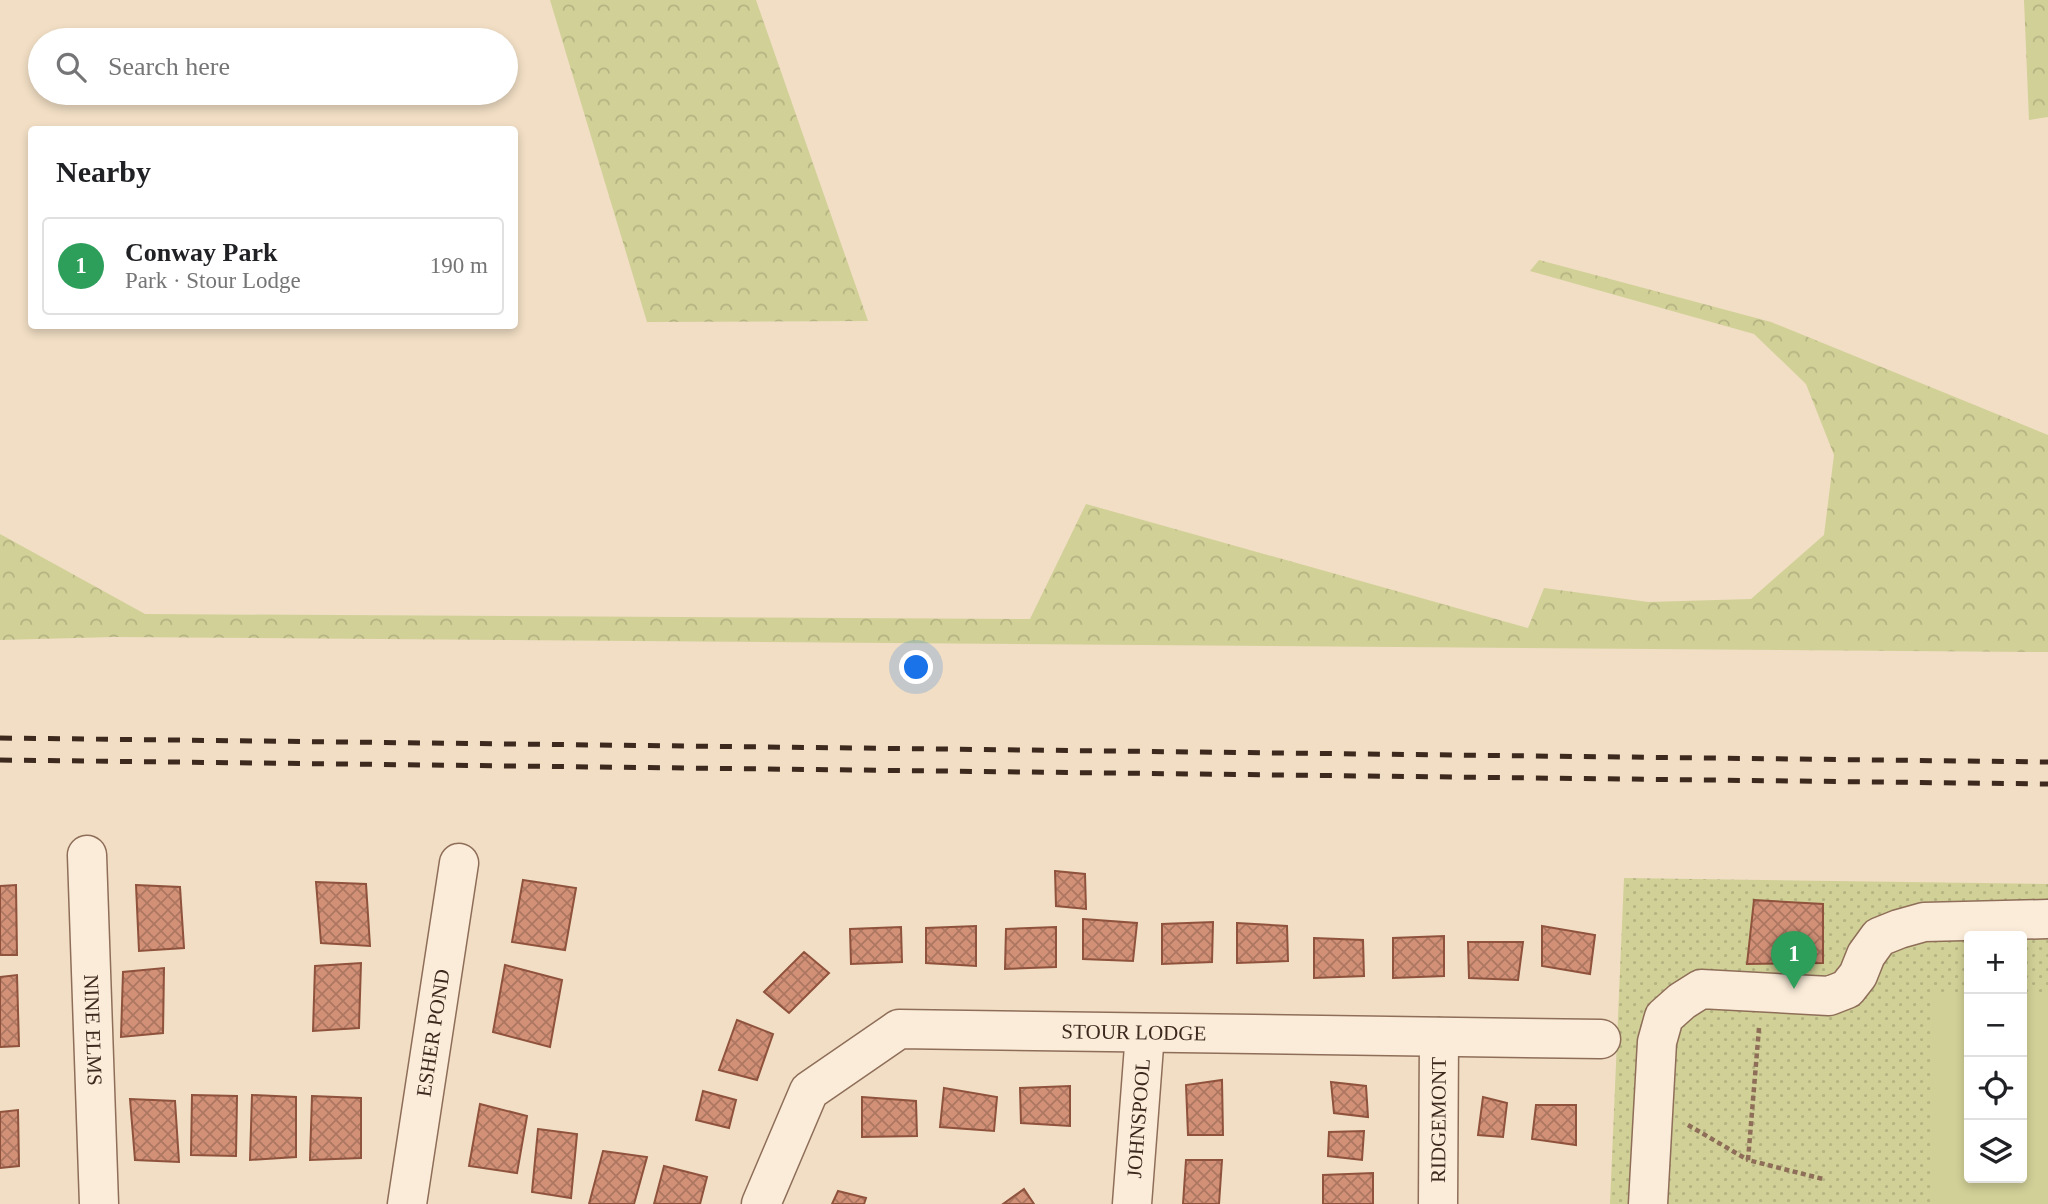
<!DOCTYPE html>
<meta charset="utf-8">
<style>
body{margin:0;font-family:"Times New Roman",serif;background:#f6f6f6;color:#202124}
.controls{position:absolute;right:21px;bottom:21px;display:grid;overflow:hidden;border-radius:7px;box-shadow:0 4px 10px #0003}
.controls button{width:63px;height:63px;display:grid;place-items:center;padding:0;border:0;border-bottom:2px solid #e0e0e0;background:#fff;color:#202124;font:35px sans-serif}
.you{position:absolute;left:917px;top:668px;width:24px;height:24px;margin:-18px;border:5px solid #fff;border-radius:50%;background:#1a73e8;box-shadow:0 0 0 10px #1a73e833}
.badge{display:grid;place-items:center;width:46px;height:46px;border-radius:50%;background:#a22436;color:#fff;font-size:23px;font-weight:700}
.pin{position:absolute;translate:-50% -58px;filter:drop-shadow(0 2px 4px #0008)}
.pin::after{content:'';position:absolute;top:37px;width:24px;height:21px;background:inherit;clip-path:polygon(0 0,100% 0,50% 100%)}
.list{margin:0;padding:0;list-style:none}
h2{display:flex;justify-content:space-between;align-items:center;height:91px;margin:0;padding:0 28px;font-size:30px}
h2 small{font-size:23px;font-weight:400;color:#757577}
.list li{display:grid;grid-template-columns:46px 1fr auto;gap:21px;align-items:center;box-sizing:border-box;height:98px;margin:0 14px 14px;padding:0 14px;border:2px solid #e0e0e0;border-radius:7px}
.list b{display:block;font-size:26px;white-space:nowrap}
.list p{margin:0;font-size:23px;white-space:nowrap;color:#757577}
.list em{font-size:23px;font-style:normal;color:#757577}
.icon{flex:none;width:38px;height:38px;fill:none;stroke:currentColor;stroke-width:2;stroke-linecap:round;stroke-linejoin:round}
.map{position:relative;flex:none;width:2048px;height:1204px;overflow:hidden}
.search{position:absolute;background:#fff;box-shadow:0 4px 10px #0003;left:28px;top:28px;width:490px;height:77px;display:flex;align-items:center;gap:18px;box-sizing:border-box;padding:0 24px;border-radius:38px;color:#757577;font-size:26px}
.panel{position:absolute;background:#fff;box-shadow:0 4px 10px #0003;left:28px;top:126px;width:490px;height:203px;border-radius:7px}
.map>svg:first-child{display:block}
.forest{fill:url(#forest-crowns)}
.park{fill:url(#park-dots);fill-rule:evenodd}
.pitch{fill:#d1d097}
.building{fill:url(#building-cross-hatch);stroke:#8f523d;stroke-width:2}
.lines{fill:none;stroke-linecap:round;stroke-linejoin:round}
.minor-casing{stroke:#8e6e59;stroke-width:41}
.path{stroke:#8e6e59;stroke-width:4.5;stroke-dasharray:5 3.5;stroke-linecap:butt}
.minor{stroke:#fbecd9;stroke-width:38}
.rail{stroke:#3d291e;stroke-width:5;stroke-dasharray:12 12;stroke-linecap:butt}
.labels{text-anchor:middle;dominant-baseline:central;stroke-width:7;stroke-linejoin:round;paint-order:stroke}
.street-label{font-size:21px;fill:#3d291e;stroke:#f8e9d5}
</style>
<div class="map">
<svg width="2048" height="1204" viewBox="0 0 2048 1204">
<defs>
<pattern id="forest-crowns" width="20" height="18" patternUnits="userSpaceOnUse" patternTransform="scale(1.75)"><rect width="20" height="18" fill="#d1d097"/><path d="M2 6a3 3 0 1 1 6 0M12 15a3 3 0 1 1 6 0" fill="none" stroke="#b4b382"/></pattern>
<pattern id="park-dots" width="8" height="8" patternUnits="userSpaceOnUse" patternTransform="scale(1.75)"><rect width="8" height="8" fill="#d1d097"/><path d="M2 2h.1M6 6h.1" fill="none" stroke="#b4b382" stroke-width="1.8" stroke-linecap="round"/></pattern>
<pattern id="building-cross-hatch" width="8" height="8" patternUnits="userSpaceOnUse" patternTransform="scale(1.75)"><rect width="8" height="8" fill="#d29177"/><path d="M0 0l8 8M0 8l8-8" fill="none" stroke="#ac7661"/></pattern>
</defs>
<rect width="100%" height="100%" fill="#f1dec4"/>
<path class="forest" d="M550,0H756L868,321L647,322Z
M2024,0H2048V117L2029,120Z
M1539,260L1771,322L2048,435V652L114,637L0,640V534L145,614L1030,619L1086,504L1528,628L1544,588L1648,602L1751,599L1824,535L1834,455L1806,384L1754,334L1530,271Z"/>
<path class="park" d="M1624,878L2048,884V1204H1610ZM1969,936H2022V1178H1969Z"/>
<path class="pitch" d="M1934,996H1969V1178H2022V996H2048V1204H1933Z"/>
<path class="building" d="M1055,871L1085,874L1086,909L1056,906Z
M523,880L576,888L565,950L512,942Z
M316,882L366,884L370,946L321,943Z
M16,885L17,955H0V886Z
M136,885L180,887L184,948L139,951Z
M1754,900L1823,904V963L1747,964Z
M1083,919L1137,923L1133,961L1083,959Z
M1213,922L1212,962L1162,964V924Z
M1237,923L1287,926L1288,961L1237,963Z
M976,926V966L926,963V928Z
M1542,926L1595,935L1590,974L1542,966Z
M901,927L902,962L851,964L850,929Z
M1056,927V967L1005,969L1006,929Z
M1444,936V976L1393,978V938Z
M1314,938L1363,940L1364,976L1314,978Z
M1468,942H1523L1518,980L1469,978Z
M804,952L829,973L789,1013L764,992Z
M361,963L359,1028L313,1031L315,966Z
M505,965L562,980L550,1047L493,1032Z
M164,968L163,1033L121,1037L123,972Z
M17,975L19,1046L0,1047V977Z
M737,1020L773,1034L757,1080L719,1070Z
M1222,1080L1223,1135H1188L1186,1085Z
M1331,1082L1366,1086L1368,1117L1334,1113Z
M1070,1086V1126L1021,1123L1020,1088Z
M944,1088L997,1097L994,1131L940,1127Z
M703,1091L736,1100L729,1128L696,1120Z
M192,1095L237,1096L236,1156L191,1155Z
M252,1095L296,1097V1157L250,1160Z
M312,1096L361,1098V1158L310,1160Z
M862,1097L916,1101L917,1136L862,1137Z
M1483,1097L1507,1103L1503,1137L1478,1135Z
M130,1099L175,1101L179,1162L135,1160Z
M480,1104L527,1116L517,1173L469,1166Z
M1536,1105H1576V1145L1532,1139Z
M18,1110L19,1166L0,1168V1112Z
M538,1129L577,1134L571,1198L532,1192Z
M1364,1131L1362,1160L1328,1156L1329,1132Z
M603,1151L647,1157L634,1204H589Z
M1186,1160H1222L1219,1204H1183Z
M664,1166L707,1177L700,1204H654Z
M1373,1173V1204H1323V1175Z
M1024,1189L1034,1204H1003Z
M838,1191L866,1198L864,1204H832Z"/>
<g class="lines">
<g class="minor-casing">
<g id="minor">
<path id="s1" d="M87,855L99,1204"/>
<path id="s2" d="M407,1204L459,863"/>
<path id="s3" d="M761,1204L809,1091L899,1029L1601,1039"/>
<path id="s4" d="M1132,1204L1145,1033"/>
<path id="s5" d="M1438,1204L1439,1037"/>
<path d="M1648,1204L1657,1042L1664,1017L1682,1001L1701,989L1829,996L1847,989L1858,975L1866,955L1879,937L1899,929L1924,922L2048,919"/>
</g>
</g>
<path class="path" d="M1759,1028L1748,1160L1823,1179
M1688,1125L1748,1160"/>
<use href="#minor" class="minor"/>
<path class="rail" d="M0,738L2048,762
M0,760L2048,784"/>
</g>
<g class="labels">
<g class="street-label">
<text stroke="none"><textPath href="#s1" startOffset="175">NINE ELMS</textPath></text>
<text stroke="none"><textPath href="#s2" startOffset="173">ESHER POND</textPath></text>
<text stroke="none"><textPath href="#s3" startOffset="467">STOUR LODGE</textPath></text>
<text stroke="none"><textPath href="#s4" startOffset="86">JOHNSPOOL</textPath></text>
<text stroke="none"><textPath href="#s5" startOffset="84">RIDGEMONT</textPath></text>
</g>
</g>
</svg>
<div class="controls">
<button>+</button>
<button>−</button>
<button><svg class="icon" aria-label="locate" viewBox="0 0 24 24"><circle cx="12" cy="12" r="6"/><path d="M12 2v4M12 18v4M2 12h4M18 12h4"/></svg></button>
<button><svg class="icon" aria-label="layers" viewBox="0 0 24 24"><path d="M12 4l9 5-9 5-9-5zM3 14l9 5 9-5"/></svg></button>
</div>
<div class="you"></div>
<div class="pin badge" style="left:1794px;top:989px;background:#2e9e5b">1</div>
<div class="search"><svg class="icon" aria-label="search" viewBox="0 0 24 24"><circle cx="10" cy="10" r="6"/><path d="M15 15l6 6"/></svg>Search here</div>
<section class="panel">
<h2>Nearby<small></small></h2>
<ul class="list">
<li><span class="badge" style="background:#2e9e5b">1</span><div><b>Conway Park</b><p>Park · Stour Lodge</p></div><em>190 m</em></li>
</ul>
</section>
</div>
